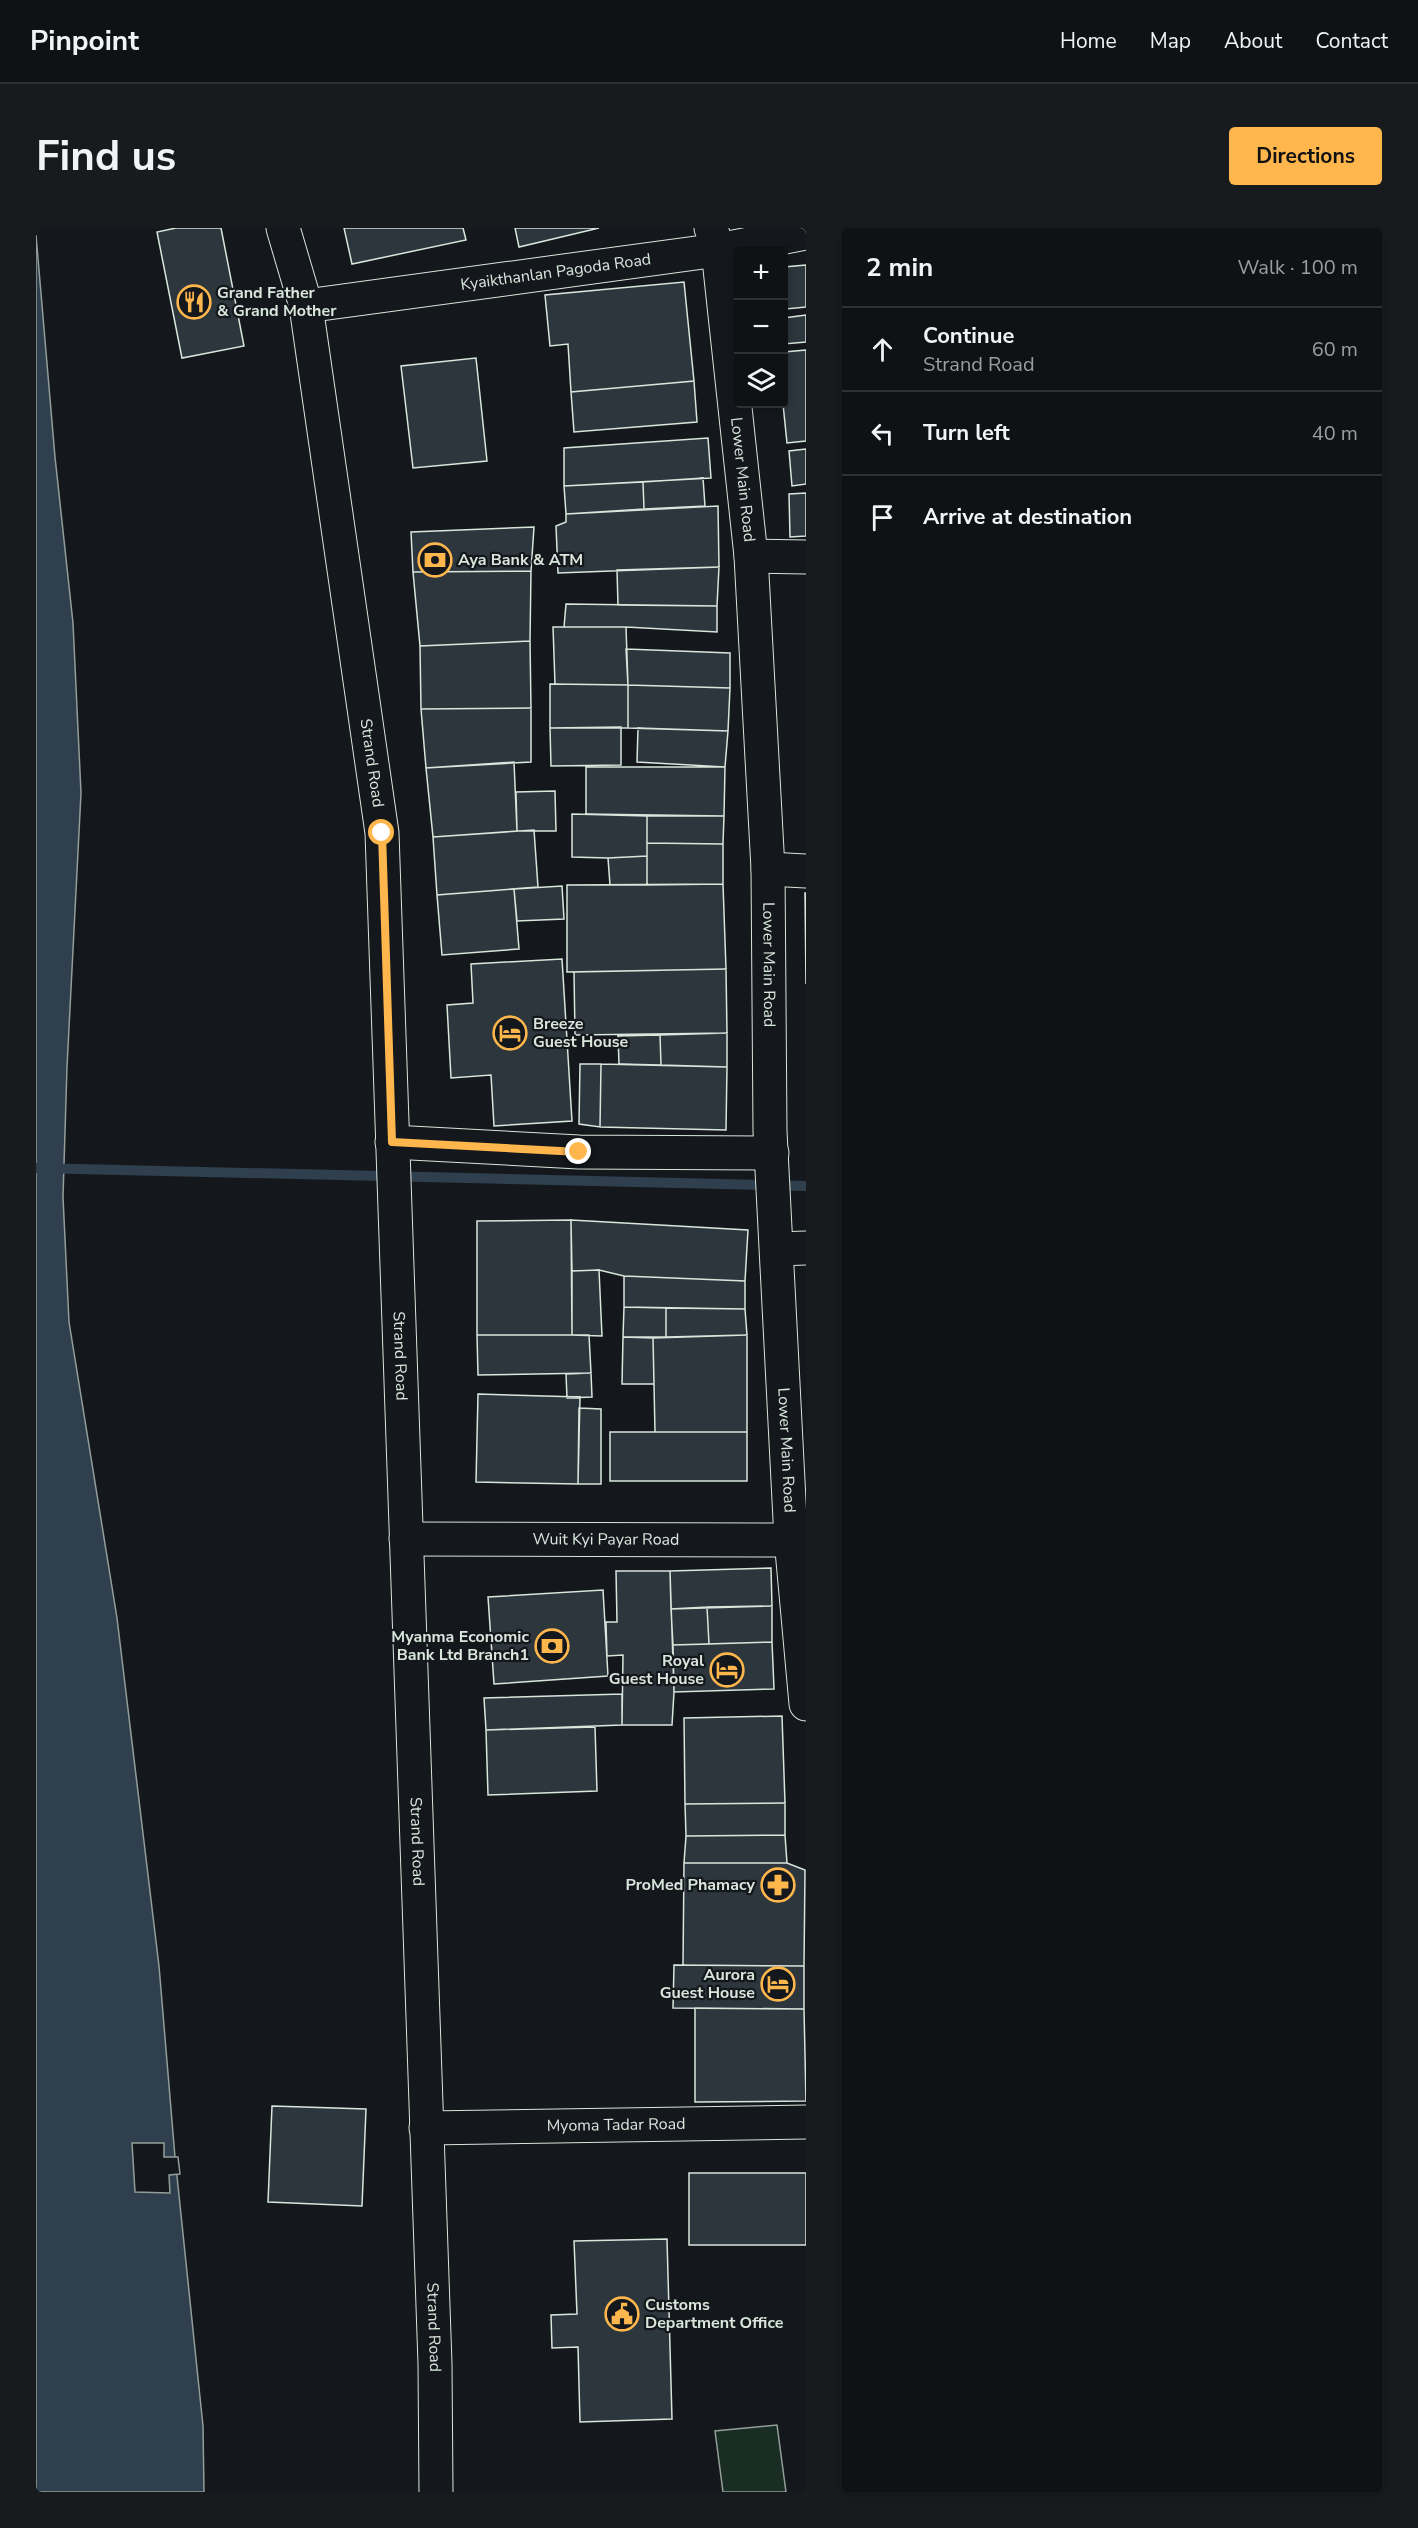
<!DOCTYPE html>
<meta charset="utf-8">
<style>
body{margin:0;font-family:"Nunito Sans",sans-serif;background:#181b1e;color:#f1f3f6}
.controls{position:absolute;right:18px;top:18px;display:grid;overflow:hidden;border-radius:6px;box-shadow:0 3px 9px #0003}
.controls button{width:54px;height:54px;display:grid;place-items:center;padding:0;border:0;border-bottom:2px solid #2f3234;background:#0f1215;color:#f1f3f6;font:30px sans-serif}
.stop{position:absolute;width:18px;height:18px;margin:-14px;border:4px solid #ffb74d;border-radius:50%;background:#fff}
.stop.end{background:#ffb74d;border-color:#fff;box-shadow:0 2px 6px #0008}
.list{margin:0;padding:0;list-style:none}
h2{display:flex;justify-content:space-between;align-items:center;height:78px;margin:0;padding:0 24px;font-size:26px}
h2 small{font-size:20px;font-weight:400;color:#9b9ea0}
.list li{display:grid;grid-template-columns:39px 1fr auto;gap:18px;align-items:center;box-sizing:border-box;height:84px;padding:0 24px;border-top:2px solid #2f3234}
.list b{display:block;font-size:22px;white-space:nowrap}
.list p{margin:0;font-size:20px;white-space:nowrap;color:#9b9ea0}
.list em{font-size:20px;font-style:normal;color:#9b9ea0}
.icon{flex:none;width:33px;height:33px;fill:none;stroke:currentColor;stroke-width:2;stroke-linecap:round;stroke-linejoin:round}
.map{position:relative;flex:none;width:770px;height:2264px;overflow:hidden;border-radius:6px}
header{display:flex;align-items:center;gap:36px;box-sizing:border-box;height:84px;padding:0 30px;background:#0f1215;border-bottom:2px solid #2f3234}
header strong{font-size:28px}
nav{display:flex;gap:33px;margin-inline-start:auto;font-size:21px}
.intro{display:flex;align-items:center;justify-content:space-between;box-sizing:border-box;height:144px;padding:0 36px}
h1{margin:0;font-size:42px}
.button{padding:15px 27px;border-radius:6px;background:#ffb74d;color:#111;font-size:21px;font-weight:700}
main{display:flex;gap:36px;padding:0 36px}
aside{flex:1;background:#0f1215;border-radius:6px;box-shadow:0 3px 9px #0003}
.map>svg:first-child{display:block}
.green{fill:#1a2d24;stroke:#939e99;stroke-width:1.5}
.water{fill:#2f3f4d;stroke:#939e99;stroke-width:1.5}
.pier{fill:#14181c;stroke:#939e99;stroke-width:1.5}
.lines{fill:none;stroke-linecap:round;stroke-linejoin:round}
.stream{stroke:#2f3f4d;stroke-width:10}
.building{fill:#2c363c;stroke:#d8e6dc;stroke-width:1.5}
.minor-casing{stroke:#d8e6dc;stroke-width:35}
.major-casing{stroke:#d8e6dc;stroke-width:35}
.minor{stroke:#14181c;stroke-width:33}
.major{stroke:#14181c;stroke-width:33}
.route{stroke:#ffb74d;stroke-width:8}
.labels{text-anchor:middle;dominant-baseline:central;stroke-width:4.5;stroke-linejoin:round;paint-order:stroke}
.street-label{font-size:16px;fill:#d8e6dc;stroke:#14181c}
.poi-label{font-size:16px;font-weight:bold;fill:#d8e6dc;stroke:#14181c;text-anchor:start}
</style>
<header>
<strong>Pinpoint</strong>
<nav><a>Home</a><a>Map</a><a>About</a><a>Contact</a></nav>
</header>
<div class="intro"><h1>Find us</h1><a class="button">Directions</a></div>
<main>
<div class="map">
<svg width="770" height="2264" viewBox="0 0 770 2264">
<rect width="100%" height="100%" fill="#14181c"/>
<path class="green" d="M741,2197L750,2264H687L679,2203Z"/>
<path class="water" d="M0,7L19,229L37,395L45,565L31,839L27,969L33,1094L81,1390L123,1738L139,1929L167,2198L168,2264H0Z"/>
<path class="pier" d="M96,1915H128V1929H142L144,1946L133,1947L134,1965L99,1964Z"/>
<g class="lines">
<path class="stream" d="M0,940L770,958"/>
</g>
<path class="building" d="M140,0H185L208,118L146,130L121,4Z
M308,0H427L430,12L316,36Z
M479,0H563L483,19Z
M770,37V79L750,81L748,39Z
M648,54L658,153L535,164L532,116L514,118L509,67Z
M770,87V114L748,116V90Z
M770,122V213L751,215L747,176L748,124Z
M440,130L451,233L377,240L365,138Z
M658,153L661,194L538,204L535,164Z
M672,210L675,250L528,258V220Z
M770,221V256L756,258L753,223Z
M667,250L669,278L608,281L607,254Z
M607,254L608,281L530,286L528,258Z
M770,265V308L754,309L753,266Z
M682,278L683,339L522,345L520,298L530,294V286Z
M498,299L495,343L377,344L375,304Z
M683,339L681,378L582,377L581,342Z
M495,343L494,413L384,418L377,344Z
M530,376L681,378V404L590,399H528Z
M517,399H590L592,457L519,456Z
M494,413L495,480L385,481L384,418Z
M590,421L694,425V460L592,457Z
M514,456L592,457V500H514Z
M592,457L694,460L692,503L592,500Z
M495,480V534L390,540L385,481Z
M585,499V537L515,538L514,500Z
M602,500L692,503L689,539L601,534Z
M478,534L481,603L397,609L390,540Z
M550,539H689L688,588L550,586Z
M519,563L520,603H481L480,564Z
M536,586L611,588V628L572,630L536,629Z
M611,588H688L687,616L611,615Z
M498,602L502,659L401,667L397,609Z
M611,615L687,616V656L611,657Z
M611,628V657H574L572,630Z
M687,656L690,741L531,744V657Z
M526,658L528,691L481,693L478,661Z
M478,661L483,721L406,727L401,667Z
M769,665H770V756Z
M526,731L536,893L458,898L455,847L415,850L411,777L437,775L435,736Z
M690,741L691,805L539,807L538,744Z
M691,805V839L625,837L624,807Z
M624,807L625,837L583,836L582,808Z
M544,836H565L564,899L543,896Z
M565,836L691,839L690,902L564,899Z
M535,992L536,1107H441V993Z
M535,992L712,1002L709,1053L588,1048L563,1042L536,1043Z
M563,1042L566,1108L536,1107V1043Z
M588,1048L709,1053V1081L588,1079Z
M588,1079L630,1080V1109H587Z
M630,1080L709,1081L711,1107L630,1109Z
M441,1107H553L555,1145L442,1147Z
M711,1107V1204H619L617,1110Z
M587,1109L617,1110L618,1156H586Z
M555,1145L556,1169L531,1170L530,1146Z
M442,1166L544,1169L542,1256L440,1254Z
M543,1180L565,1181V1256H542Z
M574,1204H711V1253H574Z
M735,1340L736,1378L635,1381L634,1343Z
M580,1343H634L638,1464L636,1497H586L587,1427L571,1428L570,1394H581Z
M567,1362L572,1448L458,1456L452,1369Z
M736,1378V1414L673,1416L671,1379Z
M671,1379L673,1416L637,1417L635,1381Z
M736,1414L738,1461L638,1464L637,1417Z
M586,1466V1497L450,1502L448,1470Z
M746,1488L749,1575L649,1576L648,1490Z
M559,1499L561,1563L452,1567L450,1502Z
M749,1575V1607L650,1608L649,1576Z
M749,1607L751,1635H648L650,1608Z
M648,1635H751L769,1642L768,1738L647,1737Z
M638,1737L768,1738V1781L637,1780Z
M659,1780L768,1781L770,1873L659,1874Z
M236,1878L330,1881L326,1978L232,1974Z
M653,1945H770V2017H653Z
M631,2011L636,2191L544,2194L542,2119L516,2120L515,2087L541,2086L538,2013Z"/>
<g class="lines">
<g class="minor-casing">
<g id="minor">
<path id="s1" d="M270,78L682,22L770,5"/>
<path d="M715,328L770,329"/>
<path d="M732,641L770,643"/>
<path d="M356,914L543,924L736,925"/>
<path d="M742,1021L770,1020"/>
<path id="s2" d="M370,1311L770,1312"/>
<path id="s3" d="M390,1900L770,1894"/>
</g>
</g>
<g class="major-casing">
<g id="major">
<path id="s4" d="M247,0L270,78L346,605L399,2136L400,2264"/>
<path id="s5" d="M675,0L682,22L715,328L732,641L734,903L755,1311L770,1476"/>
</g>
</g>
<use href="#minor" class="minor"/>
<use href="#major" class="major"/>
</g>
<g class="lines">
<path class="route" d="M346,605L356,914L543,924"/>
</g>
<defs>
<g id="restaurant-ring" transform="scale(1.725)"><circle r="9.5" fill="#14181c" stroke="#ffb74d" stroke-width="1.5"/><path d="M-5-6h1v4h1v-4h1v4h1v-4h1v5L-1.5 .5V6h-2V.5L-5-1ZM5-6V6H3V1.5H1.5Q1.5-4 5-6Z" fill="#ffb74d"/></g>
<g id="bank-ring" transform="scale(1.725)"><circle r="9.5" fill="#14181c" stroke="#ffb74d" stroke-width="1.5"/><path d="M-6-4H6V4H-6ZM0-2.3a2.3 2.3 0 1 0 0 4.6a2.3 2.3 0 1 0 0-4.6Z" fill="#ffb74d"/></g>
<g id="hotel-ring" transform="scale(1.725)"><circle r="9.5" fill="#14181c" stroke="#ffb74d" stroke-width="1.5"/><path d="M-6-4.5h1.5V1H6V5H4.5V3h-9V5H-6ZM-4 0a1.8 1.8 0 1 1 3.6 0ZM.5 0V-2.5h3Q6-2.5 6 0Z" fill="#ffb74d"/></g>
<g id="pharmacy-ring" transform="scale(1.725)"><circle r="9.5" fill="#14181c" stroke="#ffb74d" stroke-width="1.5"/><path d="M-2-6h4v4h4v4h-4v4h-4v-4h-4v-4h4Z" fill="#ffb74d"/></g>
<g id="civic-ring" transform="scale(1.725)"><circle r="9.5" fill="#14181c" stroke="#ffb74d" stroke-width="1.5"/><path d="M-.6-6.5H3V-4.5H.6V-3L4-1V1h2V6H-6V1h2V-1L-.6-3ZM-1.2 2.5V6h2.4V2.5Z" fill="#ffb74d"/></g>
</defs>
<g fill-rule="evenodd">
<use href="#restaurant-ring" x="158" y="74"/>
<use href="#bank-ring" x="399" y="332"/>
<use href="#hotel-ring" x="474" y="805"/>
<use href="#bank-ring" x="516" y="1418"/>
<use href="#hotel-ring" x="691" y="1442"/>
<use href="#pharmacy-ring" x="742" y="1657"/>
<use href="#hotel-ring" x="742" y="1756"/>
<use href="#civic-ring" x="586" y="2086"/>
</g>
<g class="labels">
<g class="street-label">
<text stroke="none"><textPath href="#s1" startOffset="252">Kyaikthanlan Pagoda Road</textPath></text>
<text stroke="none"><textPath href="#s5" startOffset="254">Lower Main Road</textPath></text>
<text stroke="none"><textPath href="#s4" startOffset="543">Strand Road</textPath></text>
<text stroke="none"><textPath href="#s5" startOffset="740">Lower Main Road</textPath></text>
<text stroke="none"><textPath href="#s4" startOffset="1137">Strand Road</textPath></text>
<text stroke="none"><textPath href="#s5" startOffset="1226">Lower Main Road</textPath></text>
<text stroke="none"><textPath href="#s2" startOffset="200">Wuit Kyi Payar Road</textPath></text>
<text stroke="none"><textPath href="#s4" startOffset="1623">Strand Road</textPath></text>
<text stroke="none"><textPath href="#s3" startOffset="190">Myoma Tadar Road</textPath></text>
<text stroke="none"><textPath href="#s4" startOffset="2109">Strand Road</textPath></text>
</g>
<g class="poi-label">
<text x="181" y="65">Grand Father<tspan x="181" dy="18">&amp; Grand Mother</tspan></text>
<text x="422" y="332">Aya Bank &amp; ATM</text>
<text x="497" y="796">Breeze<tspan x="497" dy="18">Guest House</tspan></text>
<text x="493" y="1409" text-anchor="end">Myanma Economic<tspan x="493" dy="18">Bank Ltd Branch1</tspan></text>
<text x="668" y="1433" text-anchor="end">Royal<tspan x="668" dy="18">Guest House</tspan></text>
<text x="719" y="1657" text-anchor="end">ProMed Phamacy</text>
<text x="719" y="1747" text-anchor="end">Aurora<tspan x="719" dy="18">Guest House</tspan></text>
<text x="609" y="2077">Customs<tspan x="609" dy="18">Department Office</tspan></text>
</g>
</g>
</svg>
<div class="controls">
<button>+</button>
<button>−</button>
<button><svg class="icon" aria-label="layers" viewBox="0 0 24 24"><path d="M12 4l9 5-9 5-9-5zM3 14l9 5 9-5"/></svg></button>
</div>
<div class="stop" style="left:346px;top:605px"></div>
<div class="stop end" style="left:543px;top:924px"></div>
</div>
<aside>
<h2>2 min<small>Walk · 100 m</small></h2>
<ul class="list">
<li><svg class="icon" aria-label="ahead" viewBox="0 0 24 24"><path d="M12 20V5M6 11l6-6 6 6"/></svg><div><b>Continue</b><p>Strand Road</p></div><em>60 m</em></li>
<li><svg class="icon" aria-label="left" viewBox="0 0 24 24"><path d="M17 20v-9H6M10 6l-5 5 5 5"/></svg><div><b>Turn left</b></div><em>40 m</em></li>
<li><svg class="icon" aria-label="arrive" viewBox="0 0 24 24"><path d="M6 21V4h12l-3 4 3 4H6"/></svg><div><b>Arrive at destination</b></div></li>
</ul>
</aside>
</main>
